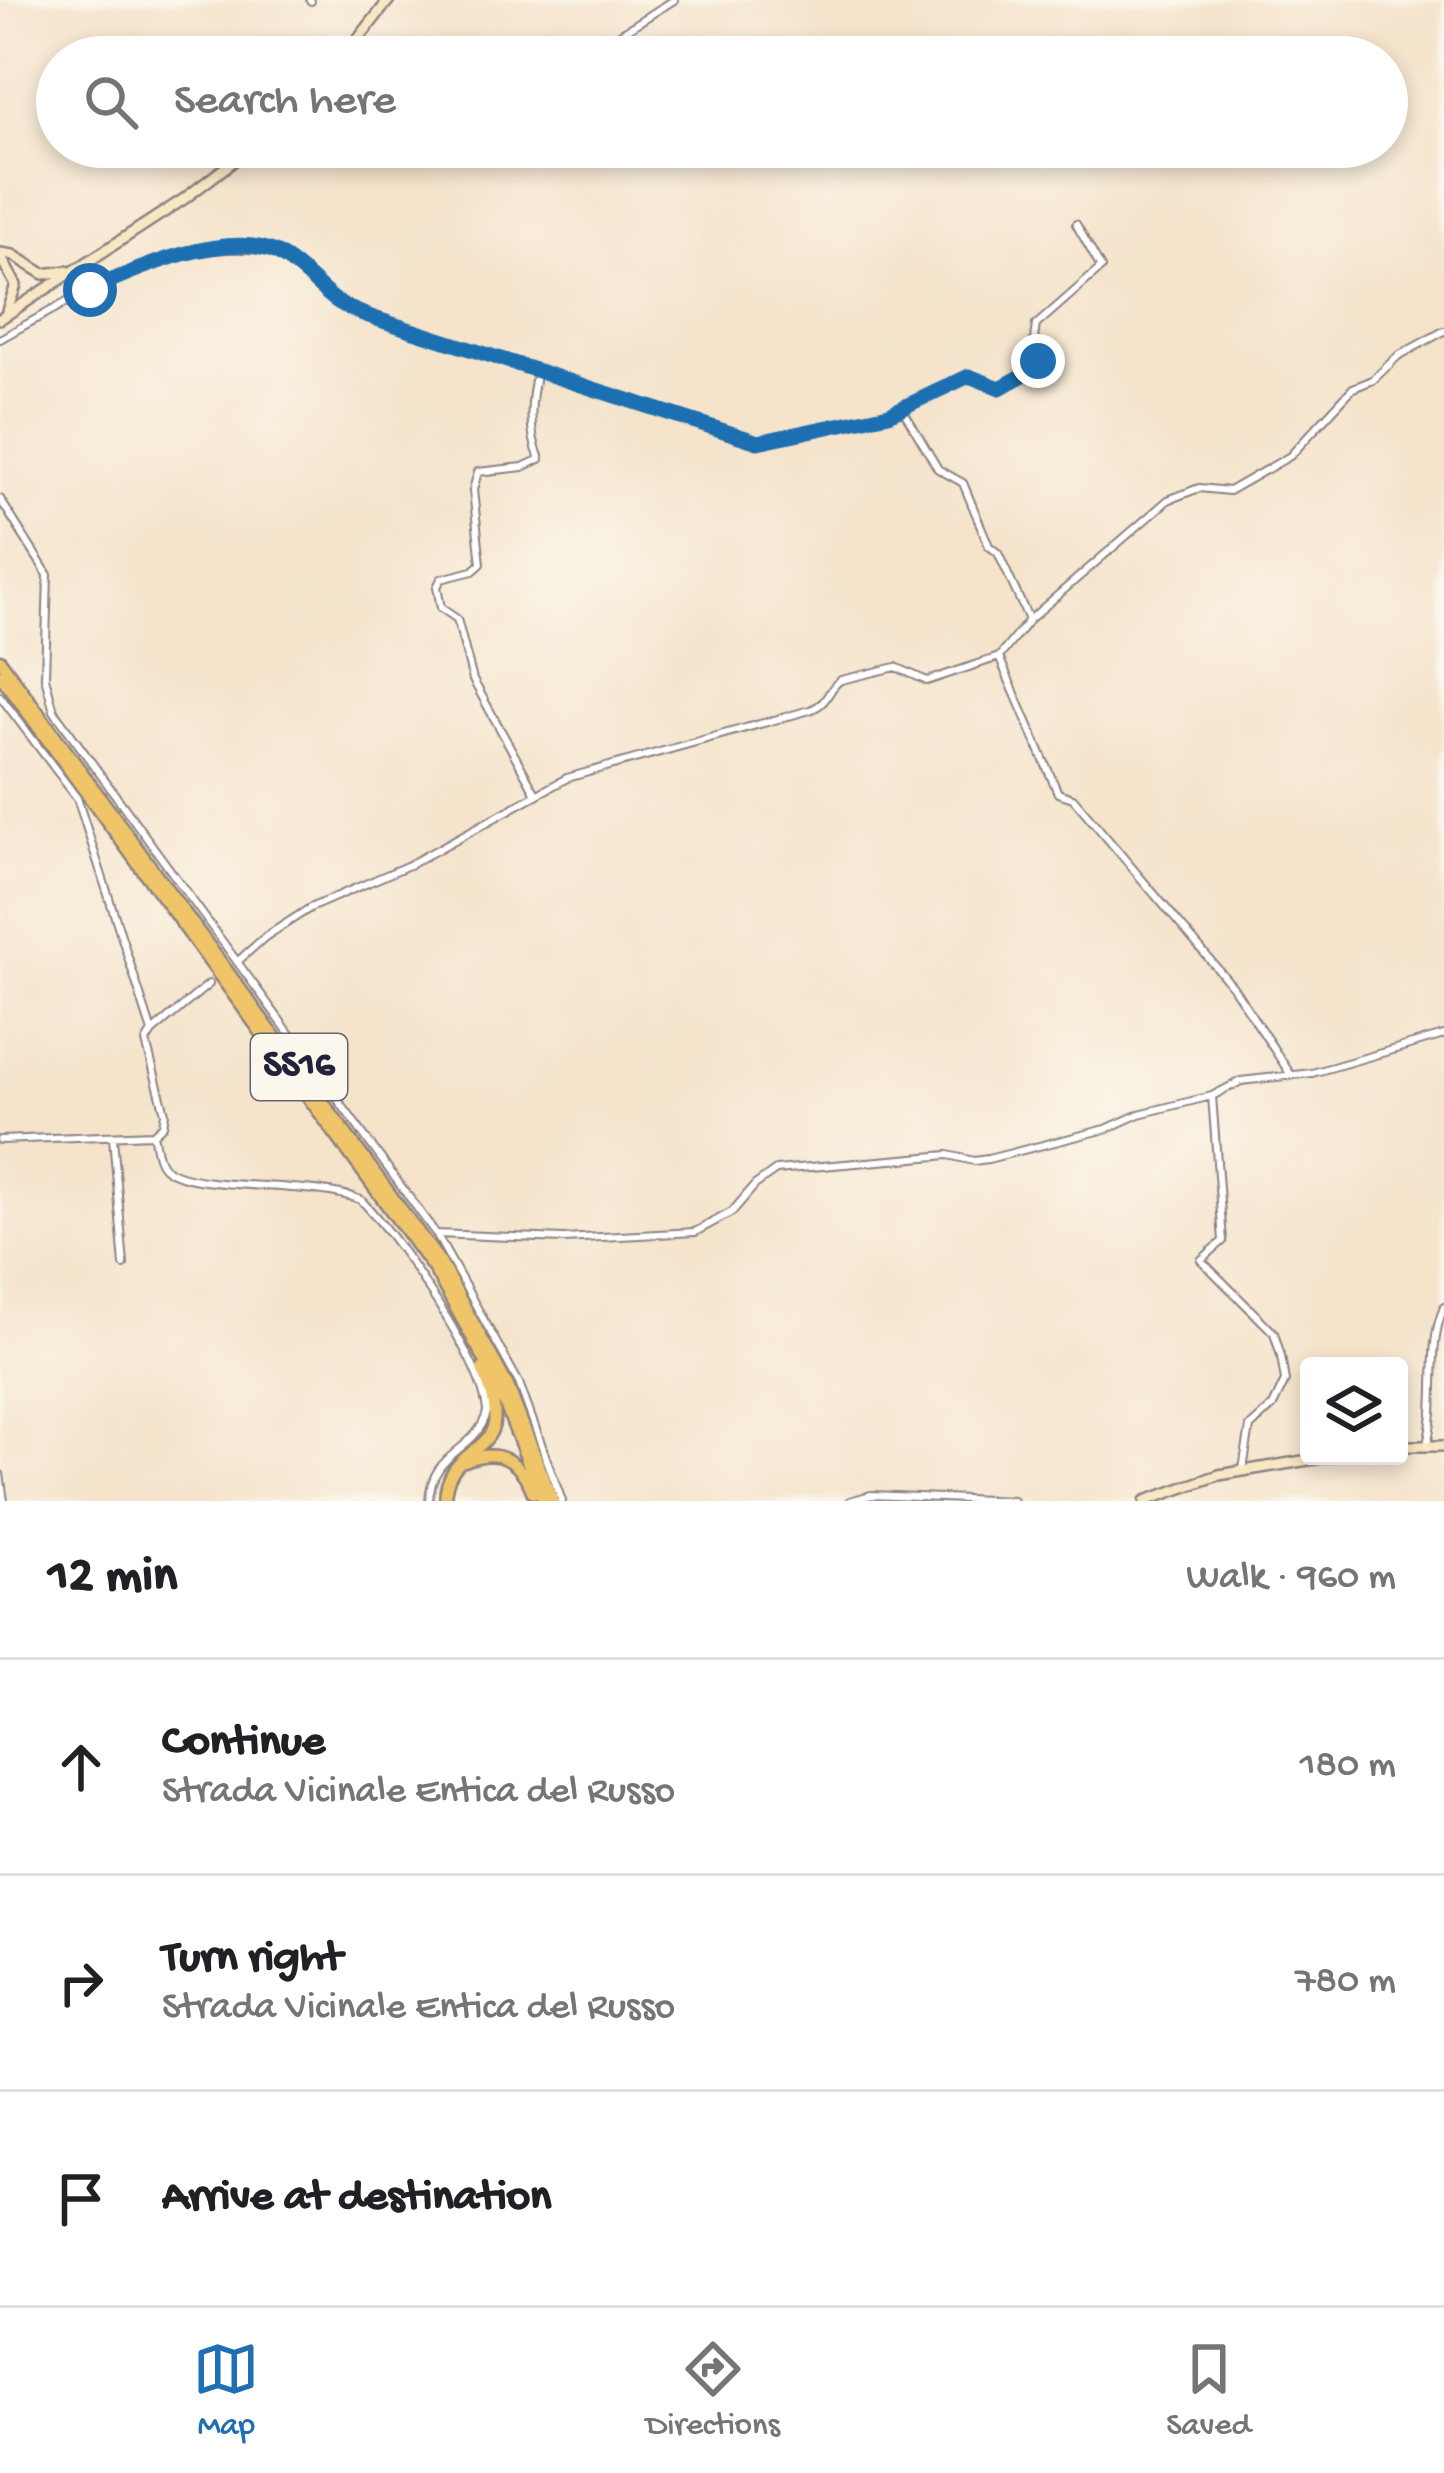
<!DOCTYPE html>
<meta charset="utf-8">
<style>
body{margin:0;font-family:"Gochi Hand",sans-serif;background:#f2f2f2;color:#202124}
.controls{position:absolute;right:36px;bottom:36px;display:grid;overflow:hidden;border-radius:12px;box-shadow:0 6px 18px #0003}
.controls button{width:108px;height:108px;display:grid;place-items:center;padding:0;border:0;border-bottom:3px solid #e0e0e0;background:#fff;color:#202124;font:60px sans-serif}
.stop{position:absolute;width:36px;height:36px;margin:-27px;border:9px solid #1f6fb2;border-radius:50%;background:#fff}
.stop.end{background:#1f6fb2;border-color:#fff;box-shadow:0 3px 12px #0008}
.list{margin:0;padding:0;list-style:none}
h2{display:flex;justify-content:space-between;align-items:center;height:156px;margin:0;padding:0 48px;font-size:51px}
h2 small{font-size:39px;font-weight:400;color:#757577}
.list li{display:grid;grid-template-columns:78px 1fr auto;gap:36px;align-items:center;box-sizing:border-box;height:216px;padding:0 48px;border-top:3px solid #e0e0e0}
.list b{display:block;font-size:45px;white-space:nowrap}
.list p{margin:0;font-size:39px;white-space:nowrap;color:#757577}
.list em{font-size:39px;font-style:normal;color:#757577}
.icon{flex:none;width:66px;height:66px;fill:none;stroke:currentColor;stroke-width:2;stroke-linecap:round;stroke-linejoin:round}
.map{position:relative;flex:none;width:1444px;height:1501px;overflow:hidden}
.search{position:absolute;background:#fff;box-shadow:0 6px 18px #0003;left:36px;right:36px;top:36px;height:132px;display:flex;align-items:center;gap:30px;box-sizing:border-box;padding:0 42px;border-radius:66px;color:#757577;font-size:45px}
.sheet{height:804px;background:#fff}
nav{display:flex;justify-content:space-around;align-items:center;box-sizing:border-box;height:168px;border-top:3px solid #e0e0e0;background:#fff;font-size:33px;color:#757577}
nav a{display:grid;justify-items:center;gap:6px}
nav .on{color:#1f6fb2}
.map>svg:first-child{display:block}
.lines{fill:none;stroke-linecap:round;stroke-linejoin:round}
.minor-casing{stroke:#8c8282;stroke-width:10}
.secondary-casing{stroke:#8c8282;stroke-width:14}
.trunk-casing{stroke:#8c8282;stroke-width:15}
.minor{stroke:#fff;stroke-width:6}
.secondary{stroke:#f9e7c3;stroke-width:9}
.trunk{stroke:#f0c469;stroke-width:10}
.route{stroke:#1f6fb2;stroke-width:15}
.labels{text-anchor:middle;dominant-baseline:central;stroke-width:10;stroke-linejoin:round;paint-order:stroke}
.shield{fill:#fbf7ec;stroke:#636270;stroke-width:3}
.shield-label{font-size:39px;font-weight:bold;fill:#22223b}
</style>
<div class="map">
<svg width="1444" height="1501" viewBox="0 0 1444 1501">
<rect width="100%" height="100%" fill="#fbf7ec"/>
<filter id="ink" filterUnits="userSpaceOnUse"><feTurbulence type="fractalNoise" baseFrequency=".00833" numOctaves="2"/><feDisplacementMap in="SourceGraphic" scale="24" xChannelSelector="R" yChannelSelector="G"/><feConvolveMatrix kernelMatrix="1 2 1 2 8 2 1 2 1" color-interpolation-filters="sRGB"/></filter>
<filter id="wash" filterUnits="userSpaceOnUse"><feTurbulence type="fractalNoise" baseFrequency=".004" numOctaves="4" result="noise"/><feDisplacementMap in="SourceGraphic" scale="48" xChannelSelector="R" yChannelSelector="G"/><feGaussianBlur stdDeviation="2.7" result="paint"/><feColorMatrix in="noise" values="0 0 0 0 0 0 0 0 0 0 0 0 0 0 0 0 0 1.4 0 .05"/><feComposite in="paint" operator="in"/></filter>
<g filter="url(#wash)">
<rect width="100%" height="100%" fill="#f5e3ca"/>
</g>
<g filter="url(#ink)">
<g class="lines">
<g class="minor-casing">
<path id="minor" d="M310,0L311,1
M583,57L674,0
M262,147L335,157L374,147
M0,339C85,293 173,234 274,252L334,299L377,319L758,441L889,414L969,376L1000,388C1054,361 1027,371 1036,325L1101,268L1076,224
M902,408L938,469L963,483L989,546L998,553L1029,620
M0,499L48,575L45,677L54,711L436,1234L519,1383L562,1501
M999,657L1058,793L1073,798L1233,987L1291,1075
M0,696L77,798L152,1032
M535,792L473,680L457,619L441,608L437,587L441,579L473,571L481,564L473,490L478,472L523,467L540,459C528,432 530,401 537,371
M237,962L265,937L310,908L409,865L567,778L810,710C831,702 827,688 841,680L896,667L927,681L999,657L1029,620L1168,500L1199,488L1229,491L1290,456L1353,388L1373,380L1398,356L1444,331
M1212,1096L1223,1241L1201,1260L1274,1333L1281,1356L1285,1381L1273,1406L1250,1427L1243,1469
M153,1134C156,1145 156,1162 166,1169C197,1192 313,1180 361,1200C397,1237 484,1362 487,1412C476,1453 431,1450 429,1501
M113,1137L124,1265
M0,1140L153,1134L163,1125L165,1113L146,1042L152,1032L209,984
M436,1234L564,1239L695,1232L732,1212L755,1185L776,1170L948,1155L974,1161L988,1159L1106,1129L1139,1114L1212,1096L1241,1081L1312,1073L1444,1035
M1427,1444C1439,1398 1426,1349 1444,1307
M0,1474L4,1501
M850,1501L871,1495L1013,1501"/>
</g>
<g class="secondary-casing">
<path id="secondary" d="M344,57L389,0
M0,253L13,255L44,274L67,271
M0,256L16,285L7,311
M0,319L184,199L252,147
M1399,1446H1444
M1145,1501L1219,1475L1333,1456"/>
</g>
<g class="trunk-casing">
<path id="trunk" d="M0,660L440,1262L508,1386L553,1501
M0,675L435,1271L494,1377L543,1501
M465,1461C499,1447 520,1460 533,1493
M445,1501C446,1434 525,1464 482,1369"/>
</g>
<use href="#minor" class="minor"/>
<use href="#secondary" class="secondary"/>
<use href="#trunk" class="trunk"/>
</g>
</g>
<g class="lines" filter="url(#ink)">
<path class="route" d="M90,290C136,269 228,228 277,253C300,265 315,285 335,300C347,309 363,314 377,319L758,442L889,414L969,376L1000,388L1036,368L1038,361"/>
</g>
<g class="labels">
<rect class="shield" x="251" y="1034" width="96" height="66" rx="9"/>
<g class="shield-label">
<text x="299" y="1067">SS16</text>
</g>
</g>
</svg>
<div class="controls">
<button><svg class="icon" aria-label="layers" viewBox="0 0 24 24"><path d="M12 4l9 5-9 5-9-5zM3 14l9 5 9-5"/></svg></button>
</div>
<div class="stop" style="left:90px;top:290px"></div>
<div class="stop end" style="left:1038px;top:361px"></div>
<div class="search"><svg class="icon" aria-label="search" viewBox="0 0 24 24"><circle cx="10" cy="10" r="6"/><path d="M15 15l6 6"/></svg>Search here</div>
</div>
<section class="sheet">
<h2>12 min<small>Walk · 960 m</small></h2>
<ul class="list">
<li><svg class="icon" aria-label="ahead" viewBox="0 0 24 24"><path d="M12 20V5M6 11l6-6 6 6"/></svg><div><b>Continue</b><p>Strada Vicinale Entica del Russo</p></div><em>180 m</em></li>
<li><svg class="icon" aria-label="right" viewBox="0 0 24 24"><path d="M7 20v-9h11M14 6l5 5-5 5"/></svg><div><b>Turn right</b><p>Strada Vicinale Entica del Russo</p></div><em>780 m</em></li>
<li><svg class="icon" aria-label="arrive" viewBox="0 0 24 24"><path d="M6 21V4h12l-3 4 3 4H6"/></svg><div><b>Arrive at destination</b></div></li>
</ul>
</section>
<nav>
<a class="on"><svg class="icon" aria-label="map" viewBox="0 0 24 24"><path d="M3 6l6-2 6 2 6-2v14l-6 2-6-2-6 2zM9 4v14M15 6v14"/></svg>Map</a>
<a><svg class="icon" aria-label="directions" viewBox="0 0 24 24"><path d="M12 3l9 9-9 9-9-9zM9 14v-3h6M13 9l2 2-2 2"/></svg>Directions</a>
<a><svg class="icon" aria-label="saved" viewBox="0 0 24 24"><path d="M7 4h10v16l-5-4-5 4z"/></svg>Saved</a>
</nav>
